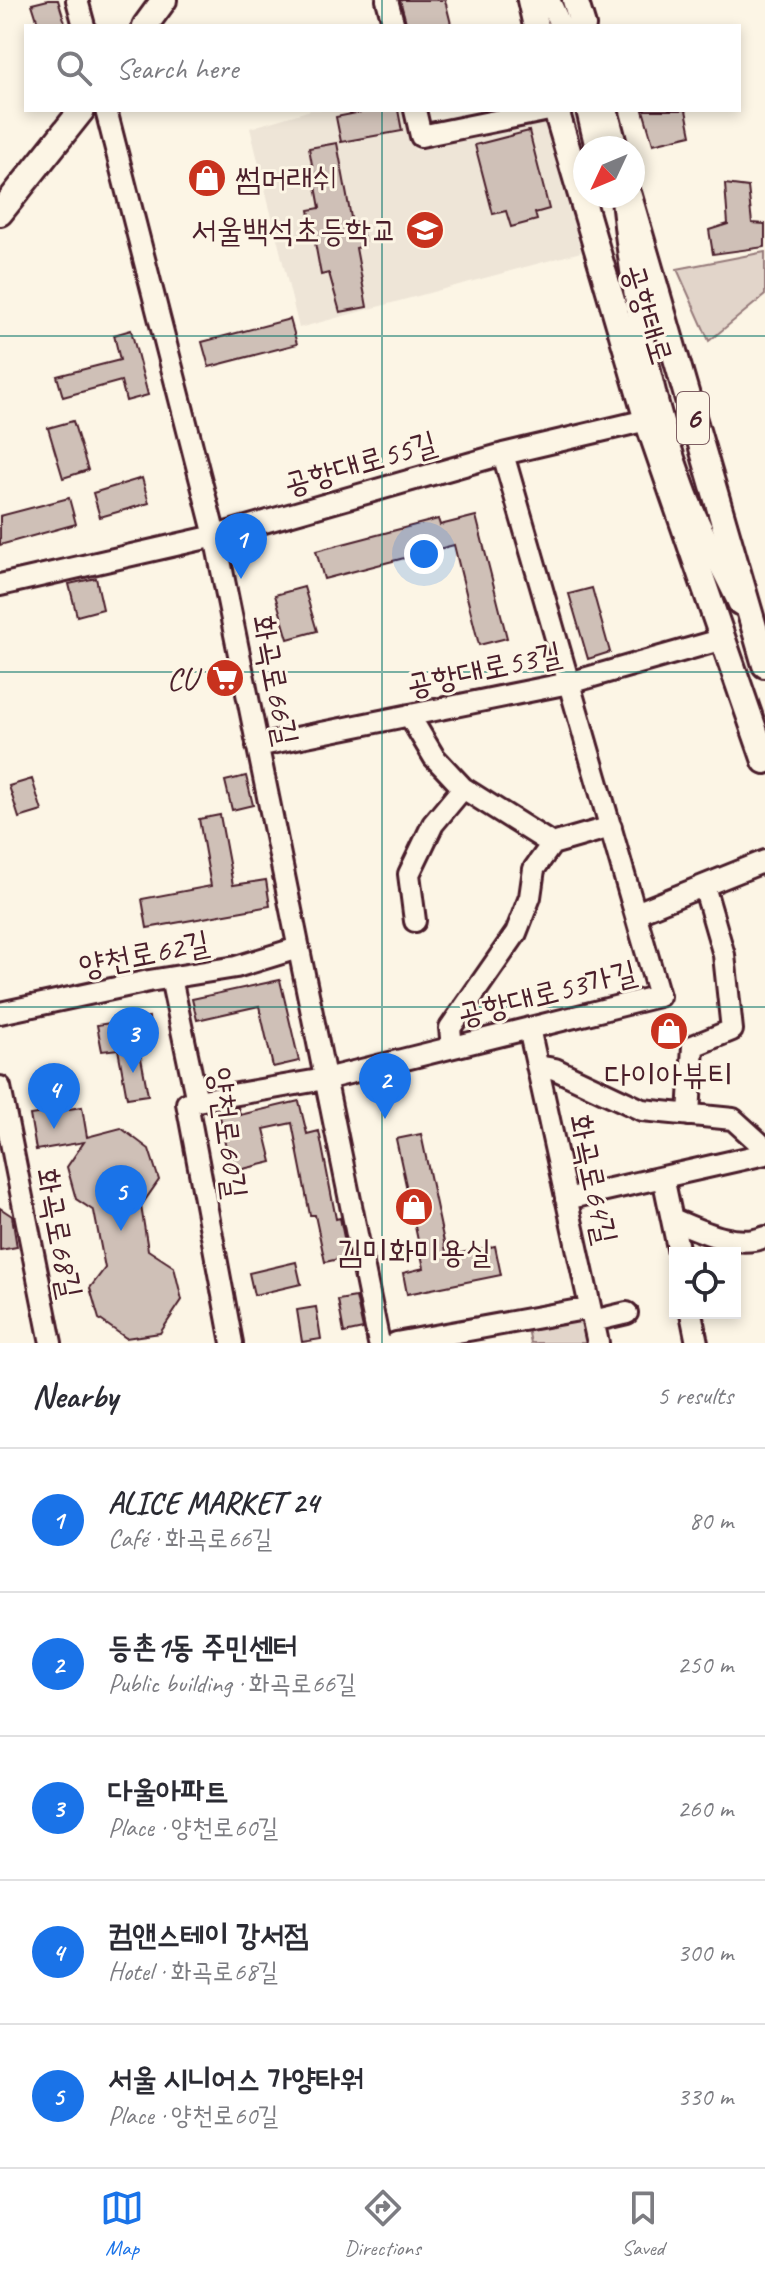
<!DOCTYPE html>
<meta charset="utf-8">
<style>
body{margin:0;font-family:Caveat,"Poor Story",sans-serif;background:#f7f7f7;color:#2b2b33}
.controls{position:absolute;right:24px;bottom:24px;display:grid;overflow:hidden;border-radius:0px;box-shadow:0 4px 12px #0003}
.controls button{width:72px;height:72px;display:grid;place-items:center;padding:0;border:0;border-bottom:2px solid #e1e1e2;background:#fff;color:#2b2b33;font:40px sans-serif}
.compass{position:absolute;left:573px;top:136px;width:72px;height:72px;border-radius:50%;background:#fff;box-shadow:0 4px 12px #0003;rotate:226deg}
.you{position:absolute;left:424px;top:554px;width:28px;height:28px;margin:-20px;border:6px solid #fff;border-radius:50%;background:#1a73e8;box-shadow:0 0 0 12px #1a73e833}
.badge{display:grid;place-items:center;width:52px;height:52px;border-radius:50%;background:#1a73e8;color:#fff;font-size:26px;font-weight:700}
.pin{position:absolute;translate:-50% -66px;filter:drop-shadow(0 2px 4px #0008)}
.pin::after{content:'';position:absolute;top:42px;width:28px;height:24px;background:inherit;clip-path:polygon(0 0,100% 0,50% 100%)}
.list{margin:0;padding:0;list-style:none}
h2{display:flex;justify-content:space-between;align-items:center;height:104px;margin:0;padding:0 32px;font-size:34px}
h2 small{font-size:26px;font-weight:400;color:#7c7c81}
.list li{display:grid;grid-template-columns:52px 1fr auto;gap:24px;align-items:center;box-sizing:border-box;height:144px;padding:0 32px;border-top:2px solid #e1e1e2}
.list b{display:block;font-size:30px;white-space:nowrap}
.list p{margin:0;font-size:26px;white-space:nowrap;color:#7c7c81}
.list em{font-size:26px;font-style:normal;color:#7c7c81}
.icon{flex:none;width:44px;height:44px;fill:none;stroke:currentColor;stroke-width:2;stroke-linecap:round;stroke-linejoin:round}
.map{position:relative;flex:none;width:765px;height:1343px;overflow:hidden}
.search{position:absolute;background:#fff;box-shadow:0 4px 12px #0003;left:24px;right:24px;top:24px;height:88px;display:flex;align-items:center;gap:20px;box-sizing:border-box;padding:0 28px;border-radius:0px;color:#7c7c81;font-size:30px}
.sheet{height:824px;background:#fff}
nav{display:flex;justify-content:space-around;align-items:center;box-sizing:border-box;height:112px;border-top:2px solid #e1e1e2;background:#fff;font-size:22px;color:#7c7c81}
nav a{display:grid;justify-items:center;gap:4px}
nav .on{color:#1a73e8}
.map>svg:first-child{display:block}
.built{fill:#eee5d7}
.green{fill:#e2d5ca;stroke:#967a7a;stroke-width:2}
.building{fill:#cfc0b7;stroke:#4a1f2b;stroke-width:2}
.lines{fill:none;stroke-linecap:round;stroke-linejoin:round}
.minor-casing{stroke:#4a1f2b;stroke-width:26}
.major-casing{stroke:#4a1f2b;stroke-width:30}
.minor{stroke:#fcf5e5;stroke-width:20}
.major{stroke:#fcf5e5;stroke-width:24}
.grid{fill:none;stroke:#0f766e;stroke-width:2;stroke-opacity:0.55}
.labels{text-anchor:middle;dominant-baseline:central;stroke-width:6;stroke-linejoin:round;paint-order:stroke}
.shield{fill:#fcf5e5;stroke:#7f5f63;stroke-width:2}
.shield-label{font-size:30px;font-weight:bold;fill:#4a1f2b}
.poi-label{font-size:32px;fill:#4a1f2b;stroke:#fcf5e5;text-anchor:end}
.street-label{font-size:32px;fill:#4a1f2b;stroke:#fcf5e5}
</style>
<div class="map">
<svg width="765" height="1343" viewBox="0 0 765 1343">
<rect width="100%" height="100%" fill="#fcf5e5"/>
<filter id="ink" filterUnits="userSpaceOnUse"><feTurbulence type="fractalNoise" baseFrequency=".0125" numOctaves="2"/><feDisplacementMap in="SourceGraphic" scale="16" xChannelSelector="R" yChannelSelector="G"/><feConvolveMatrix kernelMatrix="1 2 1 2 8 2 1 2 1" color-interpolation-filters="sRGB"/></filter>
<g filter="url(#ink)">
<path class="built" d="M311,110H404L415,150L545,116L581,252L299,328L250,128Z"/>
<path class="green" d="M765,252V295L709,341L677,269Z
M574,1314L587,1323L592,1343H531L527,1324Z"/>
<path class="building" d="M48,0H58L66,26H39L32,4Z
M400,0H445L451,24L407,26Z
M372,110H398L402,131L341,142L336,117Z
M643,110H686L691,135L653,144Z
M529,131L549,209L535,213L537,220L511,227L506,211L493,214L475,145Z
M337,143L352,223L361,221L365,246L356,248L367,307L340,312L329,273L321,275L309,210L320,208L309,148Z
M725,184L748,187L752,223L765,224V247L713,254L709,230L728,224Z
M290,319L297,344L209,367L202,342Z
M131,330L148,395L126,401L121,381L63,397L57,376L120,360L114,335Z
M73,421L88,470L63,478L48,428Z
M142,478L149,503L100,517L93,493Z
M69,498L76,524L0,545V516Z
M476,516L507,638L479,645L454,545L324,579L316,551L438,519L440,525Z
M96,578L103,609L77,616L69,584Z
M304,587L317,631L288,639L275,595Z
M592,588L610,652L588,659L569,594Z
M246,776L253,805L232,810L225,781Z
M32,779L42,811L19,818L9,786Z
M220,815L233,885L266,880L270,906L147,928L142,899L211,886L199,819Z
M280,980L299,1061L273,1067L259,1006L197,1020L192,999Z
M149,1017L151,1039L138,1042L148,1095L127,1098L118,1049L102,1051L97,1025Z
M299,1101L307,1134L319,1131L336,1219L340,1218L348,1257L325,1262L315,1215H310L292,1123L264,1129L272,1162L230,1172L219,1110L238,1107L240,1115Z
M82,1107L87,1137L121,1128L149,1149L159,1180L141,1206L148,1250L174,1267L182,1300L160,1333L126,1338L99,1319L90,1288L105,1268L94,1211L76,1199L67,1167L84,1142L36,1150L30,1115Z
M421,1134L447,1256L495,1246L501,1275L407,1294L403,1273L424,1268L396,1139Z
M0,1208L12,1216L17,1247L0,1250Z
M296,1262L301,1284L254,1295L249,1273Z
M356,1297L363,1329L344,1333L338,1300Z
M316,1307L321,1339L302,1342L297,1310Z"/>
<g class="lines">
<g class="minor-casing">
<path id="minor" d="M77,0L84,26
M387,0L394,26
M549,0L561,26
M106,110L215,536L379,1343
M415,110L421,136L549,110
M587,110L596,148
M622,199C632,296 650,395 684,487C698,527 721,565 739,604
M0,585L215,536L503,454L647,420
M409,715L434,757L463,788L552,844L534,869L530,897L516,933L450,1028L452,1047
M257,746L569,683L720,640
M552,844L611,827
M636,913L765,861
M415,921L409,874L433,824L463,788
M171,978L197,1101L187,1103L232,1343
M0,1013L149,981L236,967L298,948
M529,1028L598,1343
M537,1066L555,1069L642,1110L733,1119L765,1148
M0,1087L51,1343
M197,1101L325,1079L659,996L503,454
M689,1115L693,1046L732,1030L724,955L704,886
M663,1177L679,1253
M566,1199L765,1154
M672,1219C699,1230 735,1249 765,1237
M691,1313L697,1343
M593,1321L627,1313
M396,1343L590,1308"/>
</g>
<g class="major-casing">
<path id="major" d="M530,0L536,26
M575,0L583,26
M145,26L164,0
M556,110L647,420L765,761
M605,110L615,148
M629,196L765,665
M0,213L82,110"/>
</g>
<use href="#minor" class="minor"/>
<use href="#major" class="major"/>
</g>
</g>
<path class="grid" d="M382,0V26M382,110V1343M0,336H765M0,672H765M0,1007H765"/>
<defs>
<g id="shop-disc" transform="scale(2)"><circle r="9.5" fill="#c8321e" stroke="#fcf5e5"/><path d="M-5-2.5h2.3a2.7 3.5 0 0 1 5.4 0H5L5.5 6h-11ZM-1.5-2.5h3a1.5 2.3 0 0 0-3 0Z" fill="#fff"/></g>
<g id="school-disc" transform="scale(2)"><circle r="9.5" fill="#c8321e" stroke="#fcf5e5"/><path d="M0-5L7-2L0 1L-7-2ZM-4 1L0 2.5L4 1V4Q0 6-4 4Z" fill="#fff"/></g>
<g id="supermarket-disc" transform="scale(2)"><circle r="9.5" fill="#c8321e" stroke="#fcf5e5"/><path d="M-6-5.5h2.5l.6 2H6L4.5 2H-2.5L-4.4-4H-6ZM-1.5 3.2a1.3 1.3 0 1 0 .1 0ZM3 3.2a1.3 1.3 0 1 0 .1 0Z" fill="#fff"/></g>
</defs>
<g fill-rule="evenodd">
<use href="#shop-disc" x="207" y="178"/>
<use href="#school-disc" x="425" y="230"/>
<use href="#supermarket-disc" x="225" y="678"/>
<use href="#shop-disc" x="669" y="1031"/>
<use href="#shop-disc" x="414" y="1207"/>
</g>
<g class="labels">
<rect class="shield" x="677" y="392" width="32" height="52" rx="6"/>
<g class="shield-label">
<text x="693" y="418">6</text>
</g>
<g class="poi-label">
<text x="235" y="178" text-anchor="start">썸머래쉬</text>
<text x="397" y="230">서울백석초등학교</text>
<text x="197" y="678">CU</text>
<text x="669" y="1075" text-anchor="middle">다이아뷰티</text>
<text x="414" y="1251" text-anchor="middle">김미화미용실</text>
</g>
<g class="street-label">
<text transform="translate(648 314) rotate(73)">공항대로</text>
<text transform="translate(360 463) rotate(-16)">공항대로55길</text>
<text transform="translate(484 669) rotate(-12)">공항대로53길</text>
<text transform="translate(275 680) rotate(79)">화곡로66길</text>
<text transform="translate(144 954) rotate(-11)">양천로62길</text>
<text transform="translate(547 993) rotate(-14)">공항대로53가길</text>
<text transform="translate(228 1133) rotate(83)">양천로60길</text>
<text transform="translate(593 1179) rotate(78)">화곡로64길</text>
<text transform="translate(59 1233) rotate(79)">화곡로68길</text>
</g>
</g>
</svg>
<div class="controls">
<button><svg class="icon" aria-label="locate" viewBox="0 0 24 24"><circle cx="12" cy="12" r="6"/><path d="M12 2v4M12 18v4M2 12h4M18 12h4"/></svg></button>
</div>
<svg class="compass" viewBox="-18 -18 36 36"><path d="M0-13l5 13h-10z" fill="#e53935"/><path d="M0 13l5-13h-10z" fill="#7c7c81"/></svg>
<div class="you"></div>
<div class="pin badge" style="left:241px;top:579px">1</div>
<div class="pin badge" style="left:385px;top:1119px">2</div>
<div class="pin badge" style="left:133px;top:1073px">3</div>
<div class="pin badge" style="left:54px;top:1129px">4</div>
<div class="pin badge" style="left:121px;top:1231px">5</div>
<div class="search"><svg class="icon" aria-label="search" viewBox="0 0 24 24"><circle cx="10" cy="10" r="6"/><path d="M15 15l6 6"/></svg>Search here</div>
</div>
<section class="sheet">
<h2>Nearby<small>5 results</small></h2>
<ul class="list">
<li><span class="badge">1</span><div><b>ALICE MARKET 24</b><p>Café · 화곡로66길</p></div><em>80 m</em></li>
<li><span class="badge">2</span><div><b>등촌1동 주민센터</b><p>Public building · 화곡로66길</p></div><em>250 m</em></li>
<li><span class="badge">3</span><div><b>다울아파트</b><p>Place · 양천로60길</p></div><em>260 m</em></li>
<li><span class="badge">4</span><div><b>컴앤스테이 강서점</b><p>Hotel · 화곡로68길</p></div><em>300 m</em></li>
<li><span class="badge">5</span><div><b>서울 시니어스 가양타워</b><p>Place · 양천로60길</p></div><em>330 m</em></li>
</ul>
</section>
<nav>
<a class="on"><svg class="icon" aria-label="map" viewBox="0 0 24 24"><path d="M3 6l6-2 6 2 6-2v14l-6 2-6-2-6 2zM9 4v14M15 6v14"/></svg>Map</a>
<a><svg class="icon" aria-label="directions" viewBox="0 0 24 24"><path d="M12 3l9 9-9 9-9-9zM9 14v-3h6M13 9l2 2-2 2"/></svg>Directions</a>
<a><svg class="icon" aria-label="saved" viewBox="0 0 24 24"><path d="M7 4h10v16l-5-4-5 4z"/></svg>Saved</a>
</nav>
